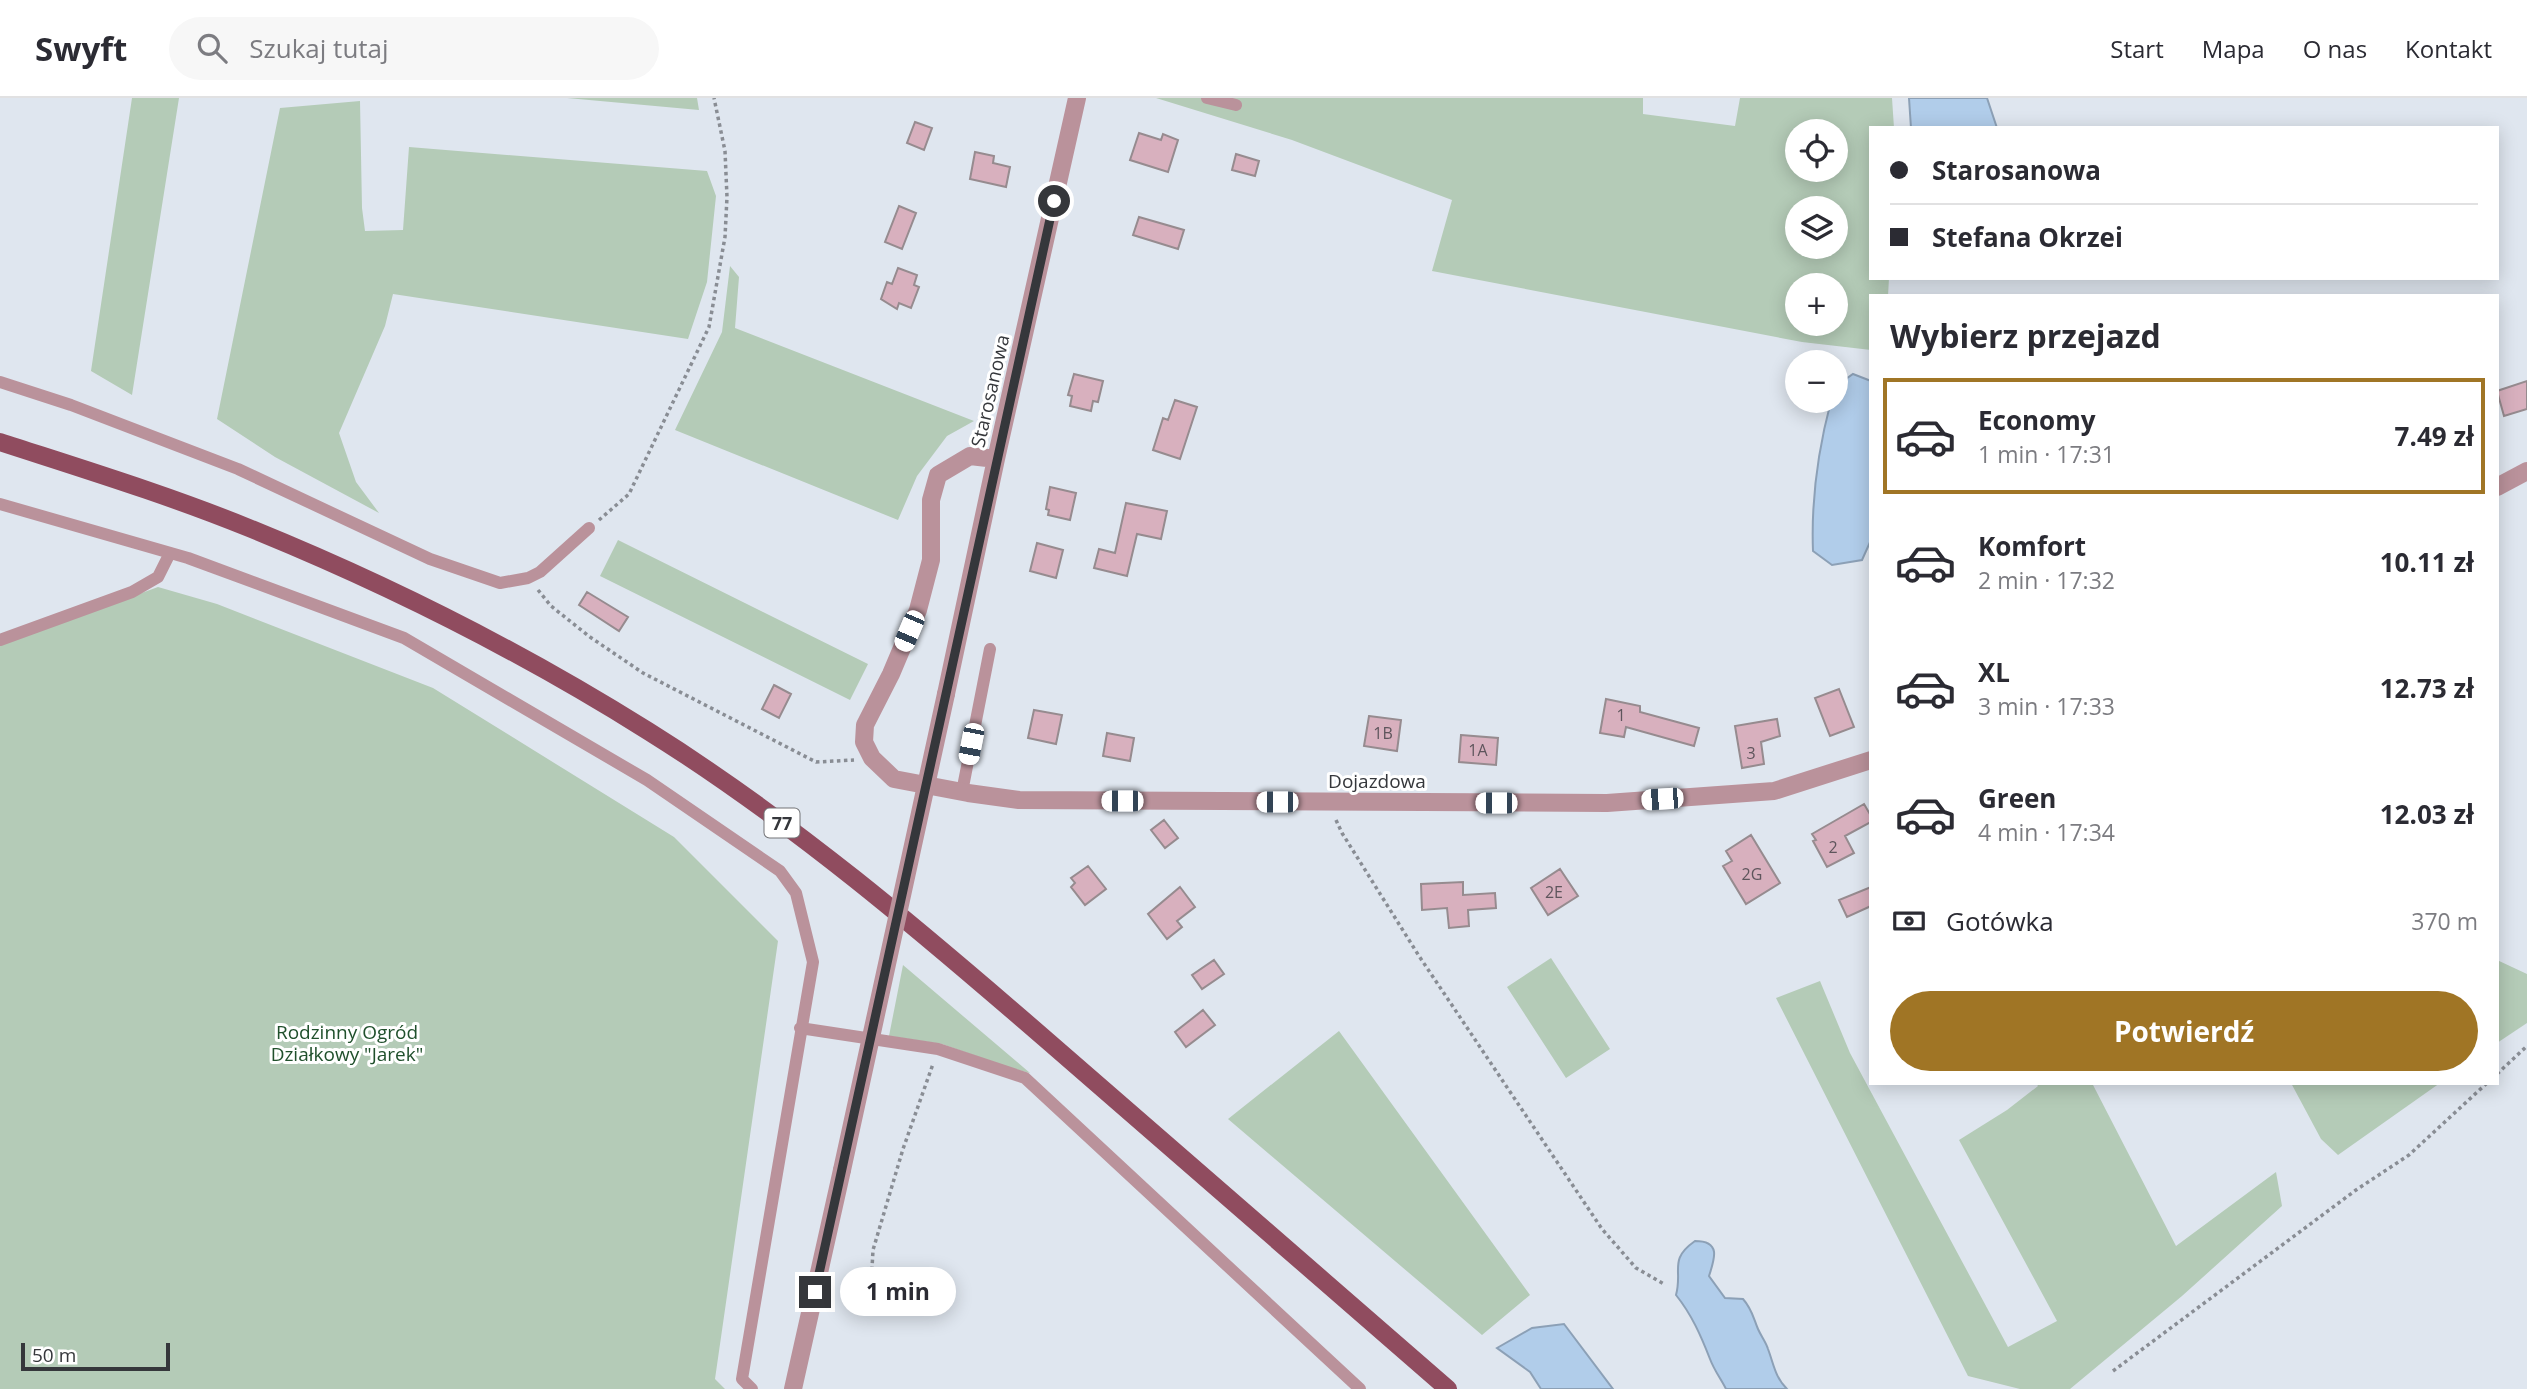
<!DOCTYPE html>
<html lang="pl">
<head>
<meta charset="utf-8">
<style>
	body { margin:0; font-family:"Open Sans",sans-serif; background:#f7f7f7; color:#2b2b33; height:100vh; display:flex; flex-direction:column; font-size:26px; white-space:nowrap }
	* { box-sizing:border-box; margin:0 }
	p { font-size:23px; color:#7c7c81 }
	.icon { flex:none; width:38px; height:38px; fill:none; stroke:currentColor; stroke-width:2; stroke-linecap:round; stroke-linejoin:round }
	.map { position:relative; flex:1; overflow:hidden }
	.drawer { position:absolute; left:1869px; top:196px; width:630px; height:791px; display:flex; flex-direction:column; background:#fff; border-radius:0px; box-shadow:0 4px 18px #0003 }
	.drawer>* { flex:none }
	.guide { position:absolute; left:1869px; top:28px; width:630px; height:154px; border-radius:0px; box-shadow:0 4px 18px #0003; display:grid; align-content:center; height:154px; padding:0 21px; background:#fff }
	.fabs { position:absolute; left:1785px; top:21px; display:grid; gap:14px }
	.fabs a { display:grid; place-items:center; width:63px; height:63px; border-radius:50%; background:#fff; box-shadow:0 4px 18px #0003; font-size:35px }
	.scale { position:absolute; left:21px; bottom:18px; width:149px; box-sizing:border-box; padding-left:7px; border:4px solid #35373b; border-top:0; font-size:19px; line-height:24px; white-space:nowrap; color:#35373b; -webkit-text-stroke:5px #fff; paint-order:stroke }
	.end { position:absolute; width:32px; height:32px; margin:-16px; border:9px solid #35373b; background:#fff; box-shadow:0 0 0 4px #fff }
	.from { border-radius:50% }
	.bubble { position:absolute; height:49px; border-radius:24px; background:#fff; box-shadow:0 4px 18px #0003; font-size:23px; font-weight:700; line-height:49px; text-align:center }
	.car { position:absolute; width:21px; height:42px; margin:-21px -10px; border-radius:9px; box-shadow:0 0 5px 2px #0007; background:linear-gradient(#fff 24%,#345 0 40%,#fff 0 76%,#345 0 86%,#fff 0) }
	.guide b { display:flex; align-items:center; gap:24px; height:66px; font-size:26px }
	.guide b+b { border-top:2px solid #e1e1e2 }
	.guide i { width:18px; height:18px; background:#2b2b33 }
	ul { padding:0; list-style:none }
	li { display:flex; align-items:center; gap:21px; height:116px; margin:0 14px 10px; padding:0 7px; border:4px solid transparent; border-radius:0px }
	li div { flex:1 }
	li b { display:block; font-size:26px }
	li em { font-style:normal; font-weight:700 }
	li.on { border-color:#a07525 }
	li>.icon { width:63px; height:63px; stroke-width:1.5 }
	h2 { padding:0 21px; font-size:32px; line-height:84px }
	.pay { display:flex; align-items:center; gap:18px; height:77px; padding:0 21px; font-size:26px }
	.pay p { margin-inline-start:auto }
	.primary-button { display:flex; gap:14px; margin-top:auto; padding:14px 21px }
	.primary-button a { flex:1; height:80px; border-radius:42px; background:#a07525; color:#fff; font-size:28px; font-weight:700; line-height:80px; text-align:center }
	header { display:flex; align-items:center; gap:42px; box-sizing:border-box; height:98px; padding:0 35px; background:#fff; border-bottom:2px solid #e1e1e2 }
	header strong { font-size:33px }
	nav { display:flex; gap:38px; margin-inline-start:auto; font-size:24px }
	.search { width:490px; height:63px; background:#f7f7f7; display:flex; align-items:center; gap:18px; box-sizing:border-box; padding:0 24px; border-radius:38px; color:#7c7c81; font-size:26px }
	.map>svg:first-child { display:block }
	.green { fill:#b4cbb7; fill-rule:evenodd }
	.water { fill:#b1cdea; stroke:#8ca0b6; stroke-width:2 }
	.building { fill:#d8b0be; stroke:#968b8f; stroke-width:2 }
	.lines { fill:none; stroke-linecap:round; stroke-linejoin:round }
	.path { stroke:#898d94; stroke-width:3.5; stroke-dasharray:3.5 3.5; stroke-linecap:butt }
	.lane { stroke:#ba929b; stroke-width:12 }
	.street { stroke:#ba929b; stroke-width:18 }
	.primary { stroke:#904c5f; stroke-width:18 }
	.street-bridge { stroke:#ba929b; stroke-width:18 }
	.route { stroke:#35373b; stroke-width:9 }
	.labels { text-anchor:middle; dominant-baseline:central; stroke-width:6; stroke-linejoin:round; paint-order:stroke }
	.number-label { font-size:16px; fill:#5e555c }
	.shield { fill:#fff; stroke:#727376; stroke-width:2 }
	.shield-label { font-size:18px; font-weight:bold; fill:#35373b }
	.street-label { font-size:19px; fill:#35373b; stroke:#fff }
	.park-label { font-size:19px; fill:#20502c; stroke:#fff }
</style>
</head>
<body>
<header>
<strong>Swyft</strong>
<div class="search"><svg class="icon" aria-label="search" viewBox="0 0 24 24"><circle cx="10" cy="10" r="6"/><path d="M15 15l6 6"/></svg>Szukaj tutaj</div>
<nav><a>Start</a><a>Mapa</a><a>O nas</a><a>Kontakt</a></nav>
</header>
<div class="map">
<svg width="2527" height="1291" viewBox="0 0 2527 1291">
	<rect width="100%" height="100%" fill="#dfe6ef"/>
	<path class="green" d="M132,0h47l-47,297 -41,-24z
		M567,0h130l2,12z
		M1156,0h487v16l92,12 5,-28h152l2,30h-23v150h18l-1,18h-17v54l-69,-8 -370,-71 20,-71 -160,-60zM1797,33h39v39h-39zM1797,110h39v39h-39zM1797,187h39v39h-39z
		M360,3l2,107 3,23 38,-1 6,-83 298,24 9,25 -9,86 -19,57 -295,-45 -8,32 -46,107 17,49 23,31 -104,-56 -58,-38 63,-311z
		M730,168l9,11 -4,51 239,93 -27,15 -30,40 -19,44 -223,-90 47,-98z
		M618,442l250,124 -18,36 -250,-124z
		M158,489l59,17 216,84 241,149 104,104 -63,438 10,10h-725v-744z
		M1551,860l59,91 -44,29 -59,-91z
		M2497,862l30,14v49l-30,20z
		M903,867l127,108 -20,-5 -68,-24 -53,-8z
		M1820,883l30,72 158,294 49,-26 -98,-181 48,-30 31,-24 -2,-3h56l84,163 100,-74 6,34 -100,90 -112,93h-50l-52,-13 -192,-378z
		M1339,933l191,264 -48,40 -254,-216z
		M2291,985h149l-102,72 -17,-16z"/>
	<path class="water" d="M1909,0h78l10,30h-86z
		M1853,276l18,7v159l-9,20 -30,5 -19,-14c-2,-51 5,-101 18,-150h5v-15z
		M1695,1143c26,0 20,17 14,35l16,22 18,1c9,10 10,18 15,30 3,7 8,13 10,20 6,16 7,28 19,40h-61c-5,-10 -12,-19 -16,-30 -9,-23 -18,-44 -34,-64 7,-25 -8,-35 19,-54z
		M1564,1226l49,65h-72l-11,-17 -33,-24 35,-20z"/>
	<path class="building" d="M915,24l17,6 -8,22 -17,-7z
		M1139,35l22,7 2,-6 15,6 -10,32 -38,-12z
		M975,54l19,4 -1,7 17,4 -4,20 -36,-8z
		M1236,56l23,7 -4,15 -23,-6z
		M899,108l17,7 -14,36 -17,-7z
		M1139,119l45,13 -6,19 -45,-14z
		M898,170l19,7 -3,10 5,2 -8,21 -12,-5 -2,6 -16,-10 6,-17 5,2z
		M1074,276l29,7 -5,21 -5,-1 -2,10 -21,-5 2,-10 -4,-1z
		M2527,283v28l-23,7 -7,-25z
		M1175,302l22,7 -17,52 -27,-9 10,-32 5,2z
		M1050,389l26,6 -6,27 -22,-5 1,-5 -3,-1z
		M1126,405l41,8 -6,28 -24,-5 -10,42 -33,-8 5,-19 16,4z
		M1037,445l26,7 -7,28 -26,-7z
		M587,494l41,25 -9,14 -40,-26z
		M774,587l17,9 -12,24 -17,-9z
		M1839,591l15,38 -24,9 -15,-38z
		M1606,601l34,7v6l59,16 -5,18 -68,-19 -2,10 -24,-4z
		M1034,612l28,5 -6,29 -28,-6z
		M1369,618l32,4 -4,31 -33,-5z
		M1777,621l3,17 -19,6 3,22 -22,4 -7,-42z
		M1107,635l27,5 -4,23 -27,-5z
		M1461,637l37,3 -2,27 -37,-3z
		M1864,706l7,12v6l-26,14 9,17 -27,14 -14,-26 3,-1 -4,-6z
		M1164,722l14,18 -13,10 -14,-18z
		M1751,737l29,48 -34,21 -23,-38 9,-5 -6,-10z
		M1088,768l18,23 -21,16 -14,-18 4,-4 -4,-5z
		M1560,771l18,27 -30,19 -17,-27z
		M1463,784v13l32,-2 1,15 -28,2 1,16 -20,2 -2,-20 -25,2 -1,-26z
		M1180,789l15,20 -18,14 5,6 -15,12 -19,-25z
		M1871,789v19l-24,11 -8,-17z
		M1214,862l10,14 -22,15 -10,-14z
		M1203,912l12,15 -29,22 -11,-15z"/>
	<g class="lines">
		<path class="path" d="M599,422l30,-26 80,-167 16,-90 2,-40 -2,-46 -11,-53
			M538,492l13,16 39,31 53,36 173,89 38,-2
			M1336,722l6,13 77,123 183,273 34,39 28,16
			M2497,976l30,-28
			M881,1212l-10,-24 2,-36 30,-101 30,-85
			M2113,1273l243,-181 53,-35 78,-72"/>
		<path class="lane" d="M1207,0l29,7
			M0,284l71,23 167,64 192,90 70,24 28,-5 12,-6 49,-44
			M0,406l188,54 216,80 243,142 133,91 16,22 17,69 -71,417 10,10
			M0,542l132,-48 26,-15 12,-24
			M962,694l28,-143
			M800,930l138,21 87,29 335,311"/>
		<path class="street" d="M996,361l-26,-3 -32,19 -7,25v60l-13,50 -27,64 -26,51 -1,17 8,16 22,21 74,14 51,7 588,3 167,-12 97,-31
			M2497,389l30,-16
			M946,596l50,-235 81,-361
			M793,1291l49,-219"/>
		<path class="primary" d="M0,344c83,27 168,53 249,86 138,56 273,124 399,203 144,90 274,201 402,312 133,114 265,231 398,346"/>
		<path class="street-bridge" d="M842,1072l104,-476"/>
	</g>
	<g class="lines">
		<path class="route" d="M815,1194l239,-1091"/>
	</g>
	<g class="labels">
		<g class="number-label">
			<text x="1621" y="617">1</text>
			<text x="1383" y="635">1B</text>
			<text x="1478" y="652">1A</text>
			<text x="1751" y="655">3</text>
			<text x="1833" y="749">2</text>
			<text x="1752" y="776">2G</text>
			<text x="1554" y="794">2E</text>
		</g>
		<rect class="shield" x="764.5" y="710.5" width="35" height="29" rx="5"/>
		<g class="shield-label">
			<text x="782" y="725">77</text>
		</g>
		<g class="street-label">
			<text transform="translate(990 293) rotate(-77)">Starosanowa</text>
			<text x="1377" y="683">Dojazdowa</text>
		</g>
		<g class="park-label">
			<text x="347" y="934">Rodzinny Ogród<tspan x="347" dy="22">Działkowy "Jarek"</tspan></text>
		</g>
	</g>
</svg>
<div class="fabs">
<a><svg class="icon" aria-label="locate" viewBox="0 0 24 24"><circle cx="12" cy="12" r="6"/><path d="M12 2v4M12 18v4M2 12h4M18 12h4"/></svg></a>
<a><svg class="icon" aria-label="layers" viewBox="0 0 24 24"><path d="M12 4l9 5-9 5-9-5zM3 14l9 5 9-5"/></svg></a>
<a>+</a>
<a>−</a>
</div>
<div class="scale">50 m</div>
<i class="end from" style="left:1054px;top:103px"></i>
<i class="end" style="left:815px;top:1194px"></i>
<div class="bubble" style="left:840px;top:1169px;width:116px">1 min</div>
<i class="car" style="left:909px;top:533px;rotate:203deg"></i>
<i class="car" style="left:971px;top:646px;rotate:191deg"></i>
<i class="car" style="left:1662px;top:701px;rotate:266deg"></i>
<i class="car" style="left:1122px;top:703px;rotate:270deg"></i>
<i class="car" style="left:1277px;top:704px;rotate:270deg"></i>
<i class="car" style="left:1496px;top:705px;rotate:270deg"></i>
<div class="guide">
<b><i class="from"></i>Starosanowa</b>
<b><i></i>Stefana Okrzei</b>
</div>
<section class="drawer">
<h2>Wybierz przejazd</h2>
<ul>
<li class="on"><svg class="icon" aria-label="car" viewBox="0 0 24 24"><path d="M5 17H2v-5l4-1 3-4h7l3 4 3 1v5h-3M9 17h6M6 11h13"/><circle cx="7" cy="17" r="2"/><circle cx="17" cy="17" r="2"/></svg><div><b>Economy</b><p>1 min · 17:31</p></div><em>7.49 zł</em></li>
<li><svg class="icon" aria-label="car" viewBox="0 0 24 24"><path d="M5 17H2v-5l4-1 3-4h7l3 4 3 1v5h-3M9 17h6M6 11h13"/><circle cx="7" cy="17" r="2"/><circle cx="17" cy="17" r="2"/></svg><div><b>Komfort</b><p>2 min · 17:32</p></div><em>10.11 zł</em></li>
<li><svg class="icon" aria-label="car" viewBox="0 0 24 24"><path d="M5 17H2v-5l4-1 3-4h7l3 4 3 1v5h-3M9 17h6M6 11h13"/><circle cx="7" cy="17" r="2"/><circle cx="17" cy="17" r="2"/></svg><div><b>XL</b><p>3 min · 17:33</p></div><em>12.73 zł</em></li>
<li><svg class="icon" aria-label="car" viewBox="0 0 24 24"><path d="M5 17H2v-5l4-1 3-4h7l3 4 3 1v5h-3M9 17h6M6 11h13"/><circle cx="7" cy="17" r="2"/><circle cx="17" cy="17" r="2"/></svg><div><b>Green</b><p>4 min · 17:34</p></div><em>12.03 zł</em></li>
</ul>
<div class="pay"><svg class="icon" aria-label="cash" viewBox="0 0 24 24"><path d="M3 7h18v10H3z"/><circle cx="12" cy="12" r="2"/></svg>Gotówka<p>370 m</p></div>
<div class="primary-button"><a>Potwierdź</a></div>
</section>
</div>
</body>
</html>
